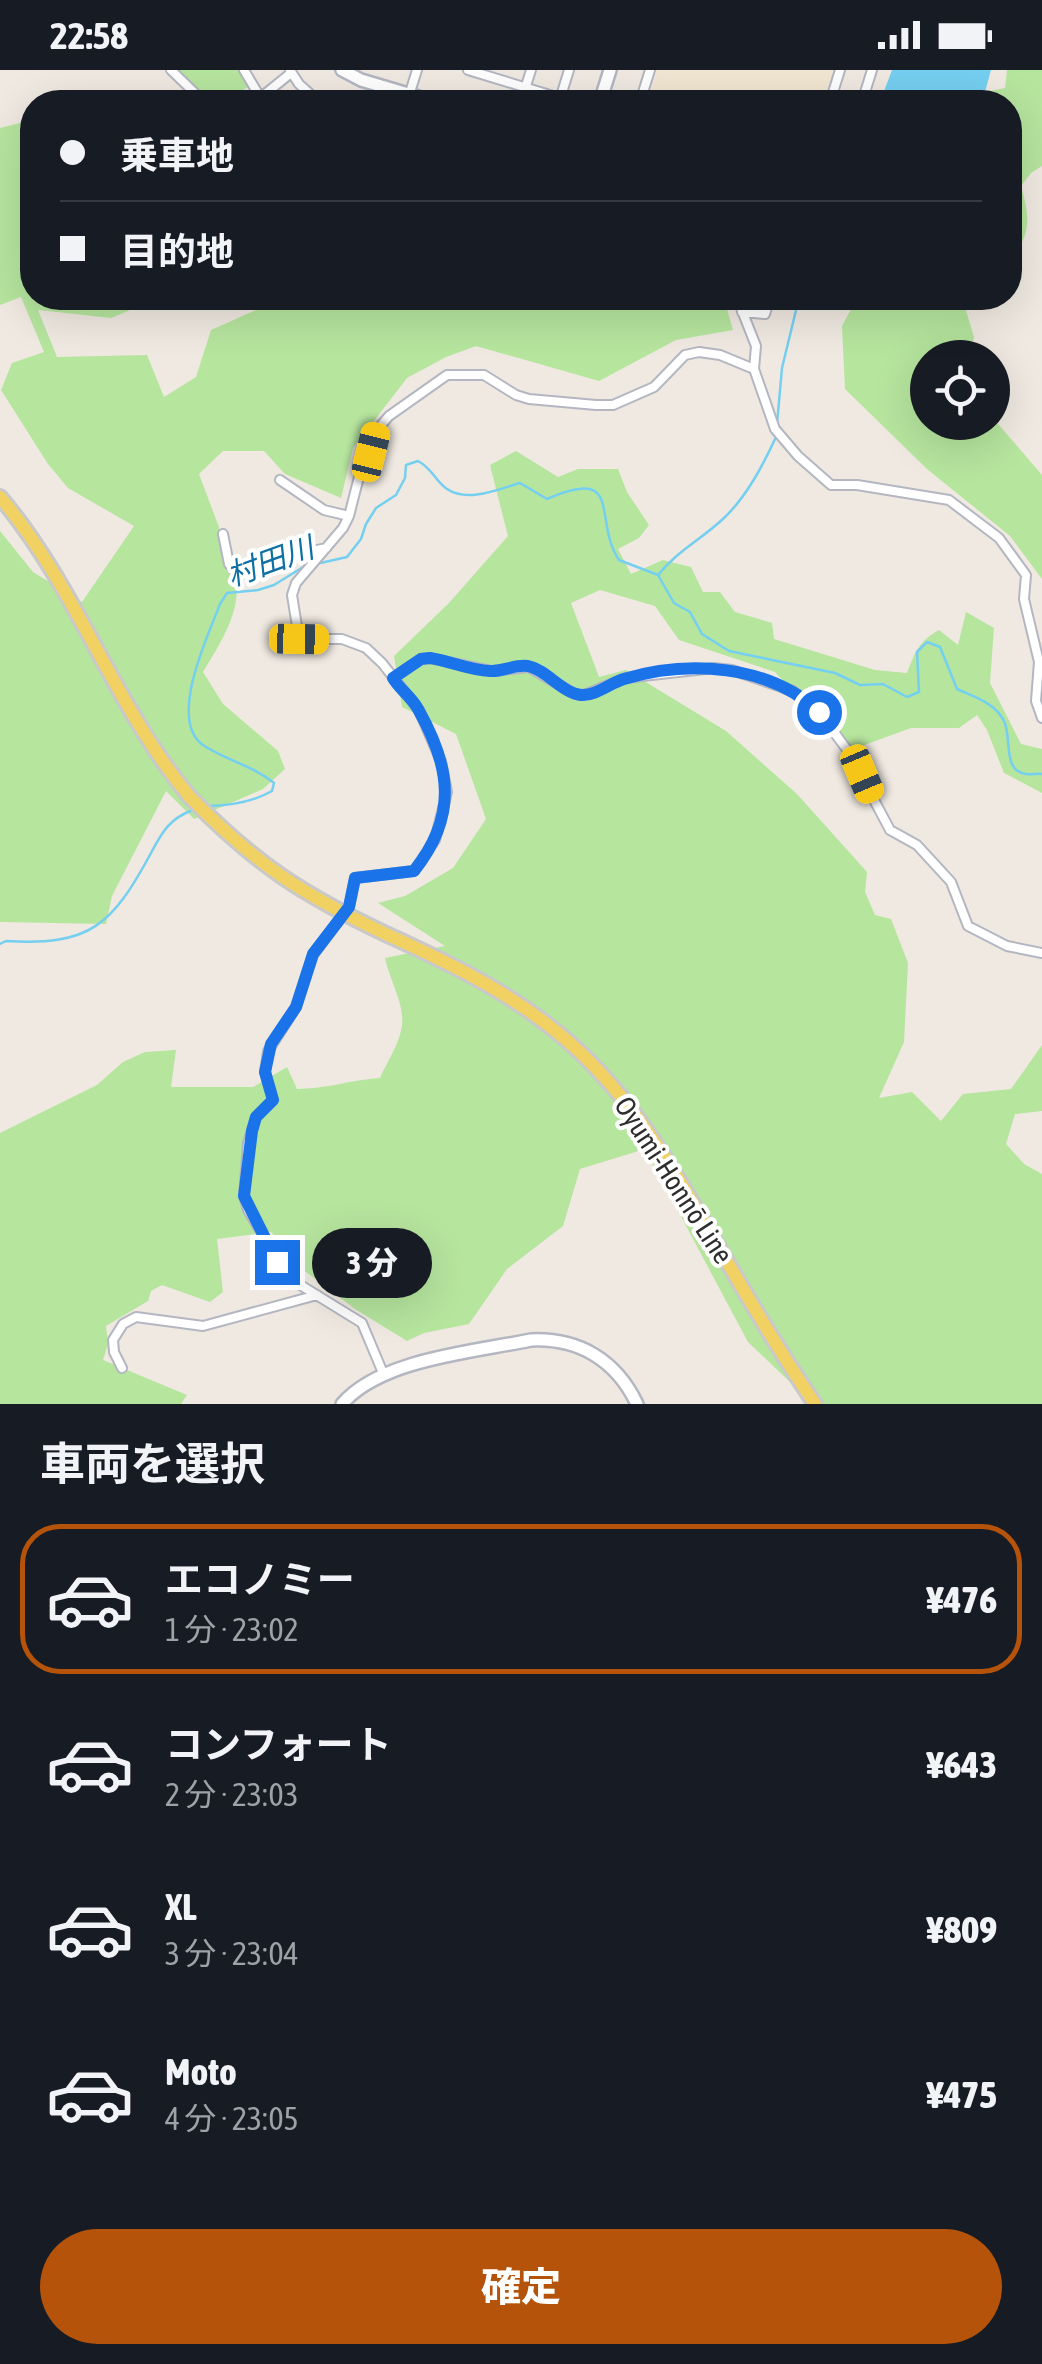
<!DOCTYPE html>
<html lang="ja">
<head>
<meta charset="utf-8">
<style>
	body { margin:0; font-family:"Asap Condensed","Noto Sans JP",sans-serif; background:#242831; color:#f1f3f6; height:100vh; display:flex; flex-direction:column; font-size:38px; white-space:nowrap }
	* { box-sizing:border-box; margin:0 }
	p { font-size:32px; color:#9ea1a6 }
	.icon { flex:none; width:55px; height:55px; fill:none; stroke:currentColor; stroke-width:2; stroke-linecap:round; stroke-linejoin:round }
	.map { position:relative; height:1334px; overflow:hidden }
	.sheet { display:flex; flex-direction:column; background:#171b24; flex:1 }
	.sheet>* { flex:none }
	.banner { position:absolute; left:20px; top:20px; width:1002px; height:220px; border-radius:40px; box-shadow:0 10px 40px #0002; display:grid; align-content:center; height:220px; padding:0 40px; background:#171b24 }
	.fabs { position:absolute; left:910px; top:270px; display:grid; gap:20px }
	.fabs a { display:grid; place-items:center; width:100px; height:100px; border-radius:50%; background:#171b24; box-shadow:0 10px 40px #0002; font-size:50px }
	.end { position:absolute; width:45px; height:45px; margin:-22px; border:12px solid #1a73e8; background:#fff; box-shadow:0 0 0 5px #fff }
	.from { border-radius:50% }
	.bubble { position:absolute; height:70px; border-radius:35px; background:#171b24; box-shadow:0 10px 40px #0002; font-size:32px; font-weight:800; line-height:70px; text-align:center }
	.car { position:absolute; width:30px; height:60px; margin:-30px -15px; border-radius:12px; box-shadow:0 0 8px 2px #0007; background:linear-gradient(#f5c518 24%,#345 0 40%,#f5c518 0 76%,#345 0 86%,#f5c518 0) }
	.banner b { display:flex; align-items:center; gap:35px; height:95px; font-size:38px }
	.banner b+b { border-top:2px solid #363941 }
	.banner i { width:25px; height:25px; background:#f1f3f6 }
	ul { padding:0; list-style:none }
	li { display:flex; align-items:center; gap:30px; height:150px; margin:0 20px 15px; padding:0 20px; border:5px solid transparent; border-radius:40px }
	li div { flex:1 }
	li b { display:block; font-size:38px }
	li em { font-style:normal; font-weight:800 }
	li.active { border-color:#b45309 }
	li>.icon { width:90px; height:90px; stroke-width:1.5 }
	h2 { padding:0 40px; font-size:45px; line-height:120px }
	.cta { display:flex; gap:20px; margin-top:auto; padding:20px 40px }
	.cta a { flex:1; height:115px; border-radius:60px; background:#b45309; color:#fff; font-size:40px; font-weight:800; line-height:115px; text-align:center }
	.status { display:flex; justify-content:space-between; align-items:center; height:70px; padding:0 50px; background:#171b24; direction:ltr }
	.status svg { height:28px; fill:currentColor }
	.map>svg:first-child { display:block }
	.education { fill:#f0e6d1 }
	.green { fill:#b6e59e }
	.water { fill:#75cff0 }
	.lines { fill:none; stroke-linecap:round; stroke-linejoin:round }
	.stream { stroke:#75cff0; stroke-width:2.5 }
	.street-casing { stroke:#b4b7c1; stroke-width:12 }
	.secondary-casing { stroke:#b4b7c1; stroke-width:16 }
	.primary-casing { stroke:#c9c9c9; stroke-width:18 }
	.street { stroke:#fff; stroke-width:8 }
	.secondary { stroke:#fff; stroke-width:11 }
	.primary { stroke:#f2d163; stroke-width:12 }
	.primary-bridge-casing { stroke:#c9c9c9; stroke-width:18; stroke-linecap:butt }
	.primary-bridge { stroke:#f2d163; stroke-width:12 }
	.route { stroke:#1a73e8; stroke-width:12 }
	.labels { text-anchor:middle; dominant-baseline:central; stroke-width:8; stroke-linejoin:round; paint-order:stroke }
	.street-label { font-size:28px; fill:#2e2e2e; stroke:#fff }
	.water-label { font-size:30px; font-style:italic; fill:#0d6fa3; stroke:#fff }
</style>
</head>
<body>
<div class="status"><b>22:58</b><svg viewBox="0 0 49 12"><path d="M0 12V9h3v3zM5 12V6h3v6zM10 12V3h3v9zM15 12V0h3v12zM26 1h20v11H26zM47 4h2v5h-2z"/></svg></div>
<div class="map">
<svg width="1042" height="1334" viewBox="0 0 1042 1334">
	<rect width="100%" height="100%" fill="#efe9e1"/>
	<path class="education" d="M658,0h179l-10,32h-180z"/>
	<path class="green" d="M176,0h64l8,17 -25,15h-17z
		M1007,0h35v96l-11,7 -10,13c8,28 12,49 -11,72v-156h-44l19,-10 20,-4z
		M32,50v178h127l-48,20 -73,-8 19,47 90,-2 17,42 32,-20 15,-47 72,-32h441l9,32 -57,10 -77,41 -123,-35 -30,11 -39,21 -54,70 -12,50 -56,-24 -21,-23h-41l-24,23 21,56c-1,15 10,24 14,37 11,39 -11,72 -31,105l20,32 55,47 7,18 -22,20 -69,30 -28,-28 -54,105 -6,28 -106,-2v-391l33,41 49,30 52,-76 -66,-38 -20,-24 -47,-74 11,-27 32,-11 -23,-55 -21,8v-177z
		M857,228h116l-8,9 9,30 -4,20 -42,1v64h64l1,-4 49,57v104l-32,-43 -83,-67 -82,-80 -3,-63z
		M516,381l42,26 20,-8h40l9,23 22,33 -10,13 -21,11 13,25 32,-14 28,7 12,25h17l15,20 37,11 2,16 101,31 32,3c8,-21 12,-32 32,-43l19,15 8,-33 28,16 -4,55 31,61 21,5v44l-38,-20 -17,-43 -10,-15 -18,13h-48l-63,23 -73,-79 -96,-32 -24,-34 -55,-16 -29,13 28,74 27,-7 100,61 71,63 70,78 -2,20 10,23 16,4 17,44 -4,79 -25,56 33,-6 29,29 22,-27 48,-5 31,-44v66l-27,3 -9,30 18,20 18,10v230h-229l-65,-62 -103,-193 -65,20 -17,57 -56,43 -38,55 -45,9 -17,8 -52,-32 -53,-40 -31,-37 -54,7 6,53 -13,10 -48,-17 -11,6 -3,10 -42,25 2,18 -5,16 84,35 -6,9h-181v-271l97,-48 26,-23 22,-10 31,-2 -5,37h82l34,-20 10,22c29,0 54,-9 83,-11 8,-18 25,-42 22,-63 -2,-19 -13,-38 -17,-57l60,-12 -67,-43 27,-7 48,-28 33,-49 -30,-85 -54,-27 -8,-51 55,-53 59,-67 -18,-71z"/>
	<path class="water" d="M892,0h99l-6,22 -19,10h-86z"/>
	<g class="lines">
		<path class="stream" d="M777,354l5,-56 17,-70
			M316,494l31,-7 14,-18 5,-15 10,-16 20,-13 9,-17 1,-13 12,-4c15,8 17,20 29,28 21,14 52,0 73,-6l27,16c78,-34 45,21 72,61l39,15 16,28 16,9 12,22 27,17 106,22 25,12 23,-1 24,13 12,-5 -2,-40 10,-10 13,5 17,42c17,8 36,13 46,30 10,15 -2,52 23,55 5,1 11,-1 16,0
			M658,505c19,-24 44,-36 66,-57 23,-22 39,-53 52,-81
			M205,736c24,0 46,-3 67,-15l2,-8c-21,-17 -45,-22 -68,-36 -41,-23 2,-111 14,-143l7,-11 31,-3 16,-5 34,-21
			M0,874l6,-3c85,5 106,-16 145,-88 11,-21 19,-35 42,-43"/>
		<g class="street-casing">
			<path id="street" d="M171,0l33,32
				M244,0l19,32
				M290,0l9,14 20,18
				M468,0l105,32
				M260,28l31,-25
				M560,29l9,-29
				M407,32l10,-32
				M521,32l10,-32
				M640,32l10,-32
				M830,32l10,-32
				M862,32l10,-32
				M737,228l19,48 -2,23 21,60 23,27 33,29h26l92,15 50,38 27,37 -2,24 15,63 -3,39 6,17
				M742,242l23,2 5,-16
				M280,410l44,30 25,6
				M223,464l6,30 9,11 33,-5 28,-16 27,-6
				M393,608l28,-19 9,-1 62,13 37,-4 46,27 9,1 41,-17 89,-10 18,2 61,21 26,21 29,39 42,79 27,15 34,37 17,44 39,20 35,7
				M122,1298l-8,-16 -1,-12 10,-16 13,-7 67,9 114,-31
				M383,1303l-21,-50 -73,-45 -41,-68 -4,-14 4,-53 8,-26 17,-17 -8,-28 3,-21 28,-44 17,-52 36,-48 6,-29 59,-7 21,-31 12,-48 -6,-31 -22,-51 -37,-47 -16,-15 -24,-9h-43l-7,-44 4,-12 47,-55 6,-12 11,-43 11,-21 5,-21 13,-15 58,-41h37l32,20 13,4 67,6h17l41,-18 31,-32 14,-3 21,3 34,14"/>
		</g>
		<g class="secondary-casing">
			<path id="secondary" d="M342,0l19,10 74,22
				M600,32l10,-32
				M342,1334c39,-45 131,-52 189,-64 48,-2 85,20 106,64"/>
		</g>
		<g class="primary-casing">
			<path id="primary" d="M0,427c77,91 113,207 189,299
				M388,865c66,30 129,61 183,109 62,55 103,126 144,197 32,55 64,110 100,163"/>
		</g>
		<use href="#street" class="street"/>
		<use href="#secondary" class="secondary"/>
		<use href="#primary" class="primary"/>
		<g class="primary-bridge-casing">
			<path id="primary-bridge" d="M189,726c66,68 114,99 199,139"/>
		</g>
		<use href="#primary-bridge" class="primary-bridge"/>
	</g>
	<g class="lines">
		<path class="route" d="M277,1192l-33,-66 8,-65 4,-14 17,-17 -8,-28 6,-28 25,-37 17,-53 36,-47 6,-29 59,-7c44,-55 37,-104 4,-162 -7,-13 -18,-19 -25,-31l28,-19 9,-1c20,3 39,12 60,13 13,1 25,-7 38,-5 19,4 34,27 53,29 15,1 29,-12 43,-16 63,-19 145,-15 195,33"/>
	</g>
	<g class="labels">
		<g class="street-label">
			<text transform="translate(674 1110) rotate(57)">Oyumi-Honnō Line</text>
		</g>
		<g class="water-label">
			<text transform="translate(270 491) rotate(-20)">村田川</text>
		</g>
	</g>
</svg>
<div class="fabs">
<a><svg class="icon" aria-label="locate" viewBox="0 0 24 24"><circle cx="12" cy="12" r="6"/><path d="M12 2v4M12 18v4M2 12h4M18 12h4"/></svg></a>
</div>
<i class="end from" style="left:819px;top:642px"></i>
<i class="end" style="left:277px;top:1192px"></i>
<div class="bubble" style="left:312px;top:1158px;width:120px">3 分</div>
<i class="car" style="left:371px;top:382px;rotate:14deg"></i>
<i class="car" style="left:299px;top:569px;rotate:91deg"></i>
<i class="car" style="left:862px;top:704px;rotate:157deg"></i>
<div class="banner">
<b><i class="from"></i>乗車地</b>
<b><i></i>目的地</b>
</div>
</div>
<section class="sheet">
<h2>車両を選択</h2>
<ul>
<li class="active"><svg class="icon" aria-label="car" viewBox="0 0 24 24"><path d="M5 17H2v-5l4-1 3-4h7l3 4 3 1v5h-3M9 17h6M6 11h13"/><circle cx="7" cy="17" r="2"/><circle cx="17" cy="17" r="2"/></svg><div><b>エコノミー</b><p>1 分 · 23:02</p></div><em>¥476</em></li>
<li><svg class="icon" aria-label="car" viewBox="0 0 24 24"><path d="M5 17H2v-5l4-1 3-4h7l3 4 3 1v5h-3M9 17h6M6 11h13"/><circle cx="7" cy="17" r="2"/><circle cx="17" cy="17" r="2"/></svg><div><b>コンフォート</b><p>2 分 · 23:03</p></div><em>¥643</em></li>
<li><svg class="icon" aria-label="car" viewBox="0 0 24 24"><path d="M5 17H2v-5l4-1 3-4h7l3 4 3 1v5h-3M9 17h6M6 11h13"/><circle cx="7" cy="17" r="2"/><circle cx="17" cy="17" r="2"/></svg><div><b>XL</b><p>3 分 · 23:04</p></div><em>¥809</em></li>
<li><svg class="icon" aria-label="car" viewBox="0 0 24 24"><path d="M5 17H2v-5l4-1 3-4h7l3 4 3 1v5h-3M9 17h6M6 11h13"/><circle cx="7" cy="17" r="2"/><circle cx="17" cy="17" r="2"/></svg><div><b>Moto</b><p>4 分 · 23:05</p></div><em>¥475</em></li>
</ul>
<div class="cta"><a>確定</a></div>
</section>
</body>
</html>
